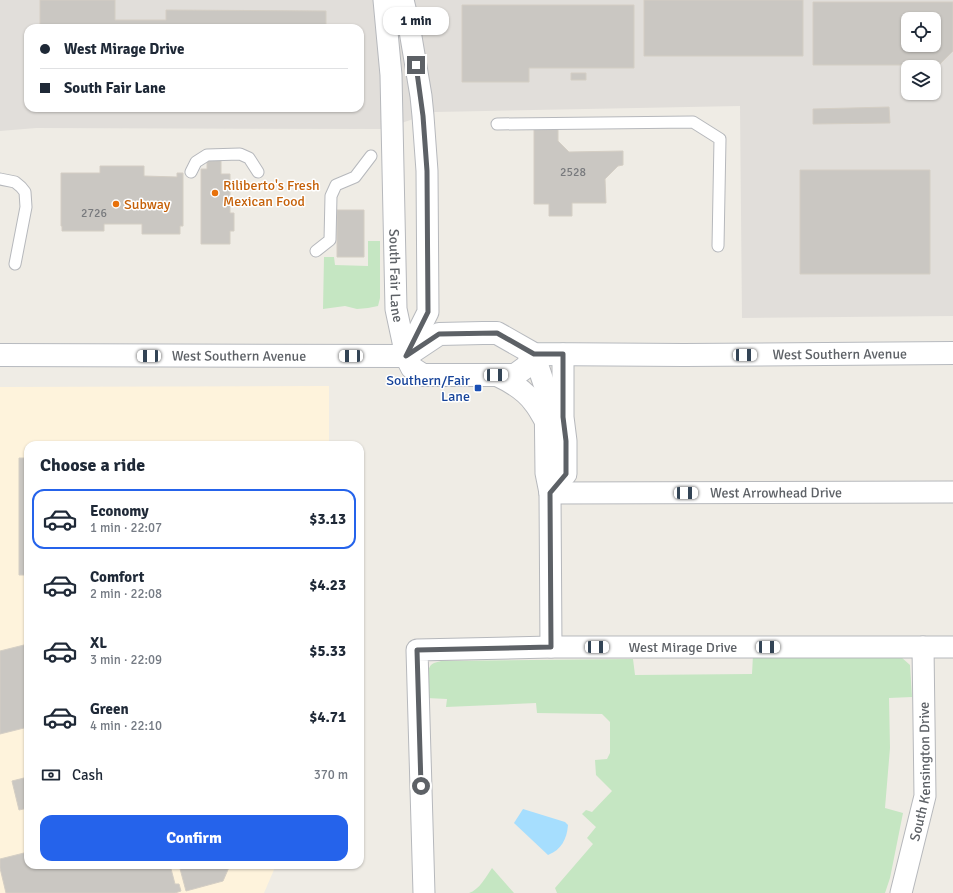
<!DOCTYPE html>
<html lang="en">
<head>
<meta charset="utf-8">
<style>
	body { margin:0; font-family:Signika,sans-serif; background:#f6f6f7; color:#1f2937; height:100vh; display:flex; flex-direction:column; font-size:15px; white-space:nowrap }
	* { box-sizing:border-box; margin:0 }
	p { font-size:13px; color:#747a83 }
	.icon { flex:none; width:22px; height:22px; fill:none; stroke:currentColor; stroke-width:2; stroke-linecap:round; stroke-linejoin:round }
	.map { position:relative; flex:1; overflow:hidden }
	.sheet { position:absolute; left:24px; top:441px; width:340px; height:428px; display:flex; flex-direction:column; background:#fff; border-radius:12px; box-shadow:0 1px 3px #0004 }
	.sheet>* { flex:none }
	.guide { position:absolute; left:24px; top:24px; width:340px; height:88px; border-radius:12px; box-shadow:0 1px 3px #0004; display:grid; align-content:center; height:88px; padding:0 16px; background:#fff }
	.controls { position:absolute; left:901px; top:12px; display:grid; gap:8px }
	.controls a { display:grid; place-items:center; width:40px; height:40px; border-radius:8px; background:#fff; box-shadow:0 1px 3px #0004; font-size:20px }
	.end { position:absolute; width:18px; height:18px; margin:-9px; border:5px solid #5d6166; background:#fff; box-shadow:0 0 0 2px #fff }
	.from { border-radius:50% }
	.bubble { position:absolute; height:28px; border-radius:12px; background:#fff; box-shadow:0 1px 3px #0004; font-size:13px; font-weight:700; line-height:28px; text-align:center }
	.car { position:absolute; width:12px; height:24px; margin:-12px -6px; border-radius:5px; box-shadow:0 0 3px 1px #0007; background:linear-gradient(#fff 24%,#345 0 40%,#fff 0 76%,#345 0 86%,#fff 0) }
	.guide b { display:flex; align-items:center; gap:14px; height:38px; font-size:15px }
	.guide b+b { border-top:1px solid #e0e1e3 }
	.guide i { width:10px; height:10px; background:#1f2937 }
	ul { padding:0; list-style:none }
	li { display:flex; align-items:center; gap:12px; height:60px; margin:0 8px 6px; padding:0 8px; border:2px solid transparent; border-radius:12px }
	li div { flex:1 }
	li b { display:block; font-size:15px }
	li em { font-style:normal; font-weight:700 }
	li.current { border-color:#2563eb }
	li>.icon { width:36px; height:36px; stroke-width:1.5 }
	h2 { padding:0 16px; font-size:18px; line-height:48px }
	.pay { display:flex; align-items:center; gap:10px; height:44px; padding:0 16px; font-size:15px }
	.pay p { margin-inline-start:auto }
	.button { display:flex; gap:8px; margin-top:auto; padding:8px 16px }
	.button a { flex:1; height:46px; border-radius:12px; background:#2563eb; color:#fff; font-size:16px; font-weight:700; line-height:46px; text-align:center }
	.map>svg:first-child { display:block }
	.commercial { fill:#fef3dc }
	.industrial { fill:#e1deda; fill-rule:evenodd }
	.green { fill:#c5e6c2 }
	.water { fill:#a6defe }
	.building { fill:#cac7c2; stroke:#d4cec4; fill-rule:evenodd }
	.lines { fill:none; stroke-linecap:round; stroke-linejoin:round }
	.lane-casing { stroke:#b6b8bc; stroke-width:13 }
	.street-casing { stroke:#b6b8bc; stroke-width:23 }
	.secondary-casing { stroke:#b7babf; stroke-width:24 }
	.lane { stroke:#fff; stroke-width:11 }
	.street { stroke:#fff; stroke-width:21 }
	.secondary { stroke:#fff; stroke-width:22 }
	.route { stroke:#5d6166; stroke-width:5 }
	.food-dot { fill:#e8710a; stroke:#fff; stroke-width:1.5 }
	.transit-dot { fill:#1a4fb4; stroke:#fff; stroke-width:1.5 }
	.labels { text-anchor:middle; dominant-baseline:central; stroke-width:3; stroke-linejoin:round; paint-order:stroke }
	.number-label { font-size:12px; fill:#787a7d }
	.food-label { font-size:14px; fill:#c56008; stroke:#fff; text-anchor:start }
	.street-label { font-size:14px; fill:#5d6166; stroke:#fff }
	.transit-label { font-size:14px; fill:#164399; stroke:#fff; text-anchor:end }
</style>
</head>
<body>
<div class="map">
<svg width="953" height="893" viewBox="0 0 953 893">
	<rect width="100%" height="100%" fill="#efece5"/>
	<path class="commercial" d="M329,386v59h-301v420h248l-12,28h-264v-506z"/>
	<path class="industrial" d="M0,0h953v316l-211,2 -2,-212 -305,6 -52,17 -347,-1 -36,3zM908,19h26v26h-26zM28,28h332v80h-332zM908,67h26v26h-26z"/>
	<path class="green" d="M368,241h12v57l-2,8 -10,2 -11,1 -12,-3 -22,3 1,-52h10l1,8 33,1z
		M753,655l148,2 9,8 2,32 -23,1 1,50 -5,60 18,5 -13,65 -5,15h-328l-2,-5 38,-44 -6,-6 9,-11 -14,-13 4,-4 6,2 20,-21 -16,-16 -1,-15 12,-1 3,-6v-31l-8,-8 -65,-1 -1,-10 -90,4 1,-8 -20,-1c0,-9 -3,-31 7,-35 2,-1 5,-1 7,-2l192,-2 2,16 117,-1z
		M492,868l22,25h-45c10,-3 17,-16 23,-25z"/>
	<path class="water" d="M523,809l42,13 3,3c-1,14 -7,25 -20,30l-34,-32z"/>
	<path class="building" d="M40,0h75v20h51v-10l160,1v17h-286z
		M644,0h159v56h-159z
		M813,2h140v49l-14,14h-126zM908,19h26v26h-26z
		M462,5h172v63h-105v14h-67z
		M571,73h15v7h-15z
		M889,107l1,16 -77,1v-15z
		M534,119h24v22l11,11 54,-1v14l-5,1 -13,13 1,24h-34v13h-23v-12h-15z
		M221,160v14h9v39h4v18h-4v13h-29v-75h6v-8z
		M100,166h44v10l33,1v-4h6v53h-3v8h-38v-10h-38v7h-42v-5h-1v-53h39z
		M800,170h130v104h-130z
		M337,210h27v47h-27z
		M19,458h9v117h-9z
		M28,644v83l-28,7v-83z
		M28,777v31l-9,2 -7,-29z
		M28,852v13h142l5,19h4l2,7 -6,2h-169l-6,-25v-9z
		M179,865h51l-7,16 -37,10z"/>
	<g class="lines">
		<g class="lane-casing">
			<path id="lane" d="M497,124l196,-2 27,17 -2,107
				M191,172l5,-10 11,-7 33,-1 9,4 9,14
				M0,179l15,3 6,5 4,5 1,15 -11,57
				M316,251l14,-11 1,-44 5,-11 19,-8 16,-21"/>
		</g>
		<g class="street-casing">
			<g id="street">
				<path id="s1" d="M384,0l7,75 5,234 10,47"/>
				<path d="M403,0l6,25 12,71 2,20 4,55 1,141 -22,44"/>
				<path d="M534,354l11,33 1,86 4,20 1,154"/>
				<path d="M496,375c15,7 29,15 38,28 5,6 8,13 12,19"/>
				<path id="s2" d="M550,493l403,-1"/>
				<path d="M550,493l16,-19v-33l-3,-24v-63"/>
				<path id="s3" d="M424,893l-7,-243 134,-3h402"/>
				<path id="s4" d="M901,893l24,-97 -2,-149"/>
			</g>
		</g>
		<g class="secondary-casing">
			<g id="secondary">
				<path id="s5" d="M0,355l406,1 33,-22 44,-1h14l37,21 150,1 269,-2"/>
				<path d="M406,356l6,12 11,7h92l11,-8 8,-13"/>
			</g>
		</g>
		<use href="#lane" class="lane"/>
		<use href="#street" class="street"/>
		<use href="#secondary" class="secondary"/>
	</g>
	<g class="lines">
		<path class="route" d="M416,65l7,51 4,55 1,141 -22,44 33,-22 58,-1 37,21h29v63l3,24v33l-16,19 1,154 -134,3 4,136"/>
	</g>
	<g class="food-dot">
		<circle cx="215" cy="193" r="4"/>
		<circle cx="116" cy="204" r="4"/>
	</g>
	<rect class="transit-dot" x="474" y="384" width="8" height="8" rx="2"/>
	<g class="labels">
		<g class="number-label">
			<text x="573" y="172">2528</text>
			<text x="94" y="213">2726</text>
		</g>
		<g class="food-label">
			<text x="223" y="185">Riliberto's Fresh<tspan x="223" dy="16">Mexican Food</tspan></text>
			<text x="124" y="204">Subway</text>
		</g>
		<g class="street-label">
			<text stroke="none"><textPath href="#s1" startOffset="276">South Fair Lane</textPath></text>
			<text stroke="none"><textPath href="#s5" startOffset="852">West Southern Avenue</textPath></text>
			<text stroke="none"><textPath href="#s5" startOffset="239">West Southern Avenue</textPath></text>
			<text stroke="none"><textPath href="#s2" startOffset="226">West Arrowhead Drive</textPath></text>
			<text stroke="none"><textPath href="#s3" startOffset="509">West Mirage Drive</textPath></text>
			<text stroke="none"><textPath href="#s4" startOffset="124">South Kensington Drive</textPath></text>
		</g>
		<g class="transit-label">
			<text x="470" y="380">Southern/Fair<tspan x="470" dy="16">Lane</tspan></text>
		</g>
	</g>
</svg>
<div class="controls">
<a><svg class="icon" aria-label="locate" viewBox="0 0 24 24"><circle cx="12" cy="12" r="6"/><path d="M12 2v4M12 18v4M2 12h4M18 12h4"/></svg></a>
<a><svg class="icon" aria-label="layers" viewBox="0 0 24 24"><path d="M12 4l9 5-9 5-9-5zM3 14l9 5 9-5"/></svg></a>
</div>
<i class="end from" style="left:421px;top:786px"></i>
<i class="end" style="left:416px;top:65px"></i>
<div class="bubble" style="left:383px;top:7px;width:66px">1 min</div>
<i class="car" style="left:745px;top:355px;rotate:90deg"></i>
<i class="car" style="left:149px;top:356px;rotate:270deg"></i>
<i class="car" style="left:351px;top:356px;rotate:270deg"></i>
<i class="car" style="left:496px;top:375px;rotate:89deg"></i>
<i class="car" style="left:686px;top:493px;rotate:90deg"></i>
<i class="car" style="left:597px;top:647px;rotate:90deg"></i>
<i class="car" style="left:768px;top:647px;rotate:90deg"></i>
<div class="guide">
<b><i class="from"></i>West Mirage Drive</b>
<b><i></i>South Fair Lane</b>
</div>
<section class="sheet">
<h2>Choose a ride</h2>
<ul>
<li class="current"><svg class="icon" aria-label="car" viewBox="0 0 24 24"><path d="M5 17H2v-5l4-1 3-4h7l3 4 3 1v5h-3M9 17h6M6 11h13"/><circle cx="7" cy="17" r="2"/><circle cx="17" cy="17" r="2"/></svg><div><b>Economy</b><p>1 min · 22:07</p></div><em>$3.13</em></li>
<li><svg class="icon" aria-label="car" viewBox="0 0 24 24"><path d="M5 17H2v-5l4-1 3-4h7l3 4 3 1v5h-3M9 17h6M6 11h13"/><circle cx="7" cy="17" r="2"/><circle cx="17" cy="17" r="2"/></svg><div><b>Comfort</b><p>2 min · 22:08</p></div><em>$4.23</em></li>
<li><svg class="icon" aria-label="car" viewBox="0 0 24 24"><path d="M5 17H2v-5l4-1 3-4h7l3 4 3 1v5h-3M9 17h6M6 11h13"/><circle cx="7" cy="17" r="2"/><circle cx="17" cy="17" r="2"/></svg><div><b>XL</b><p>3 min · 22:09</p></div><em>$5.33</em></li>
<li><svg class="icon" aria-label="car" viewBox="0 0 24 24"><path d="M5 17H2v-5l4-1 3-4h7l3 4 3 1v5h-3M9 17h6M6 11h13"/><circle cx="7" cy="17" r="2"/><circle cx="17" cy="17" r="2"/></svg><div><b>Green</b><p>4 min · 22:10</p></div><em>$4.71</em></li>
</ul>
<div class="pay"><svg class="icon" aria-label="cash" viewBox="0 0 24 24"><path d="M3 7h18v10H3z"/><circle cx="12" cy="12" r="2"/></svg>Cash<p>370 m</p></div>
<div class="button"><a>Confirm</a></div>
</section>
</div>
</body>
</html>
